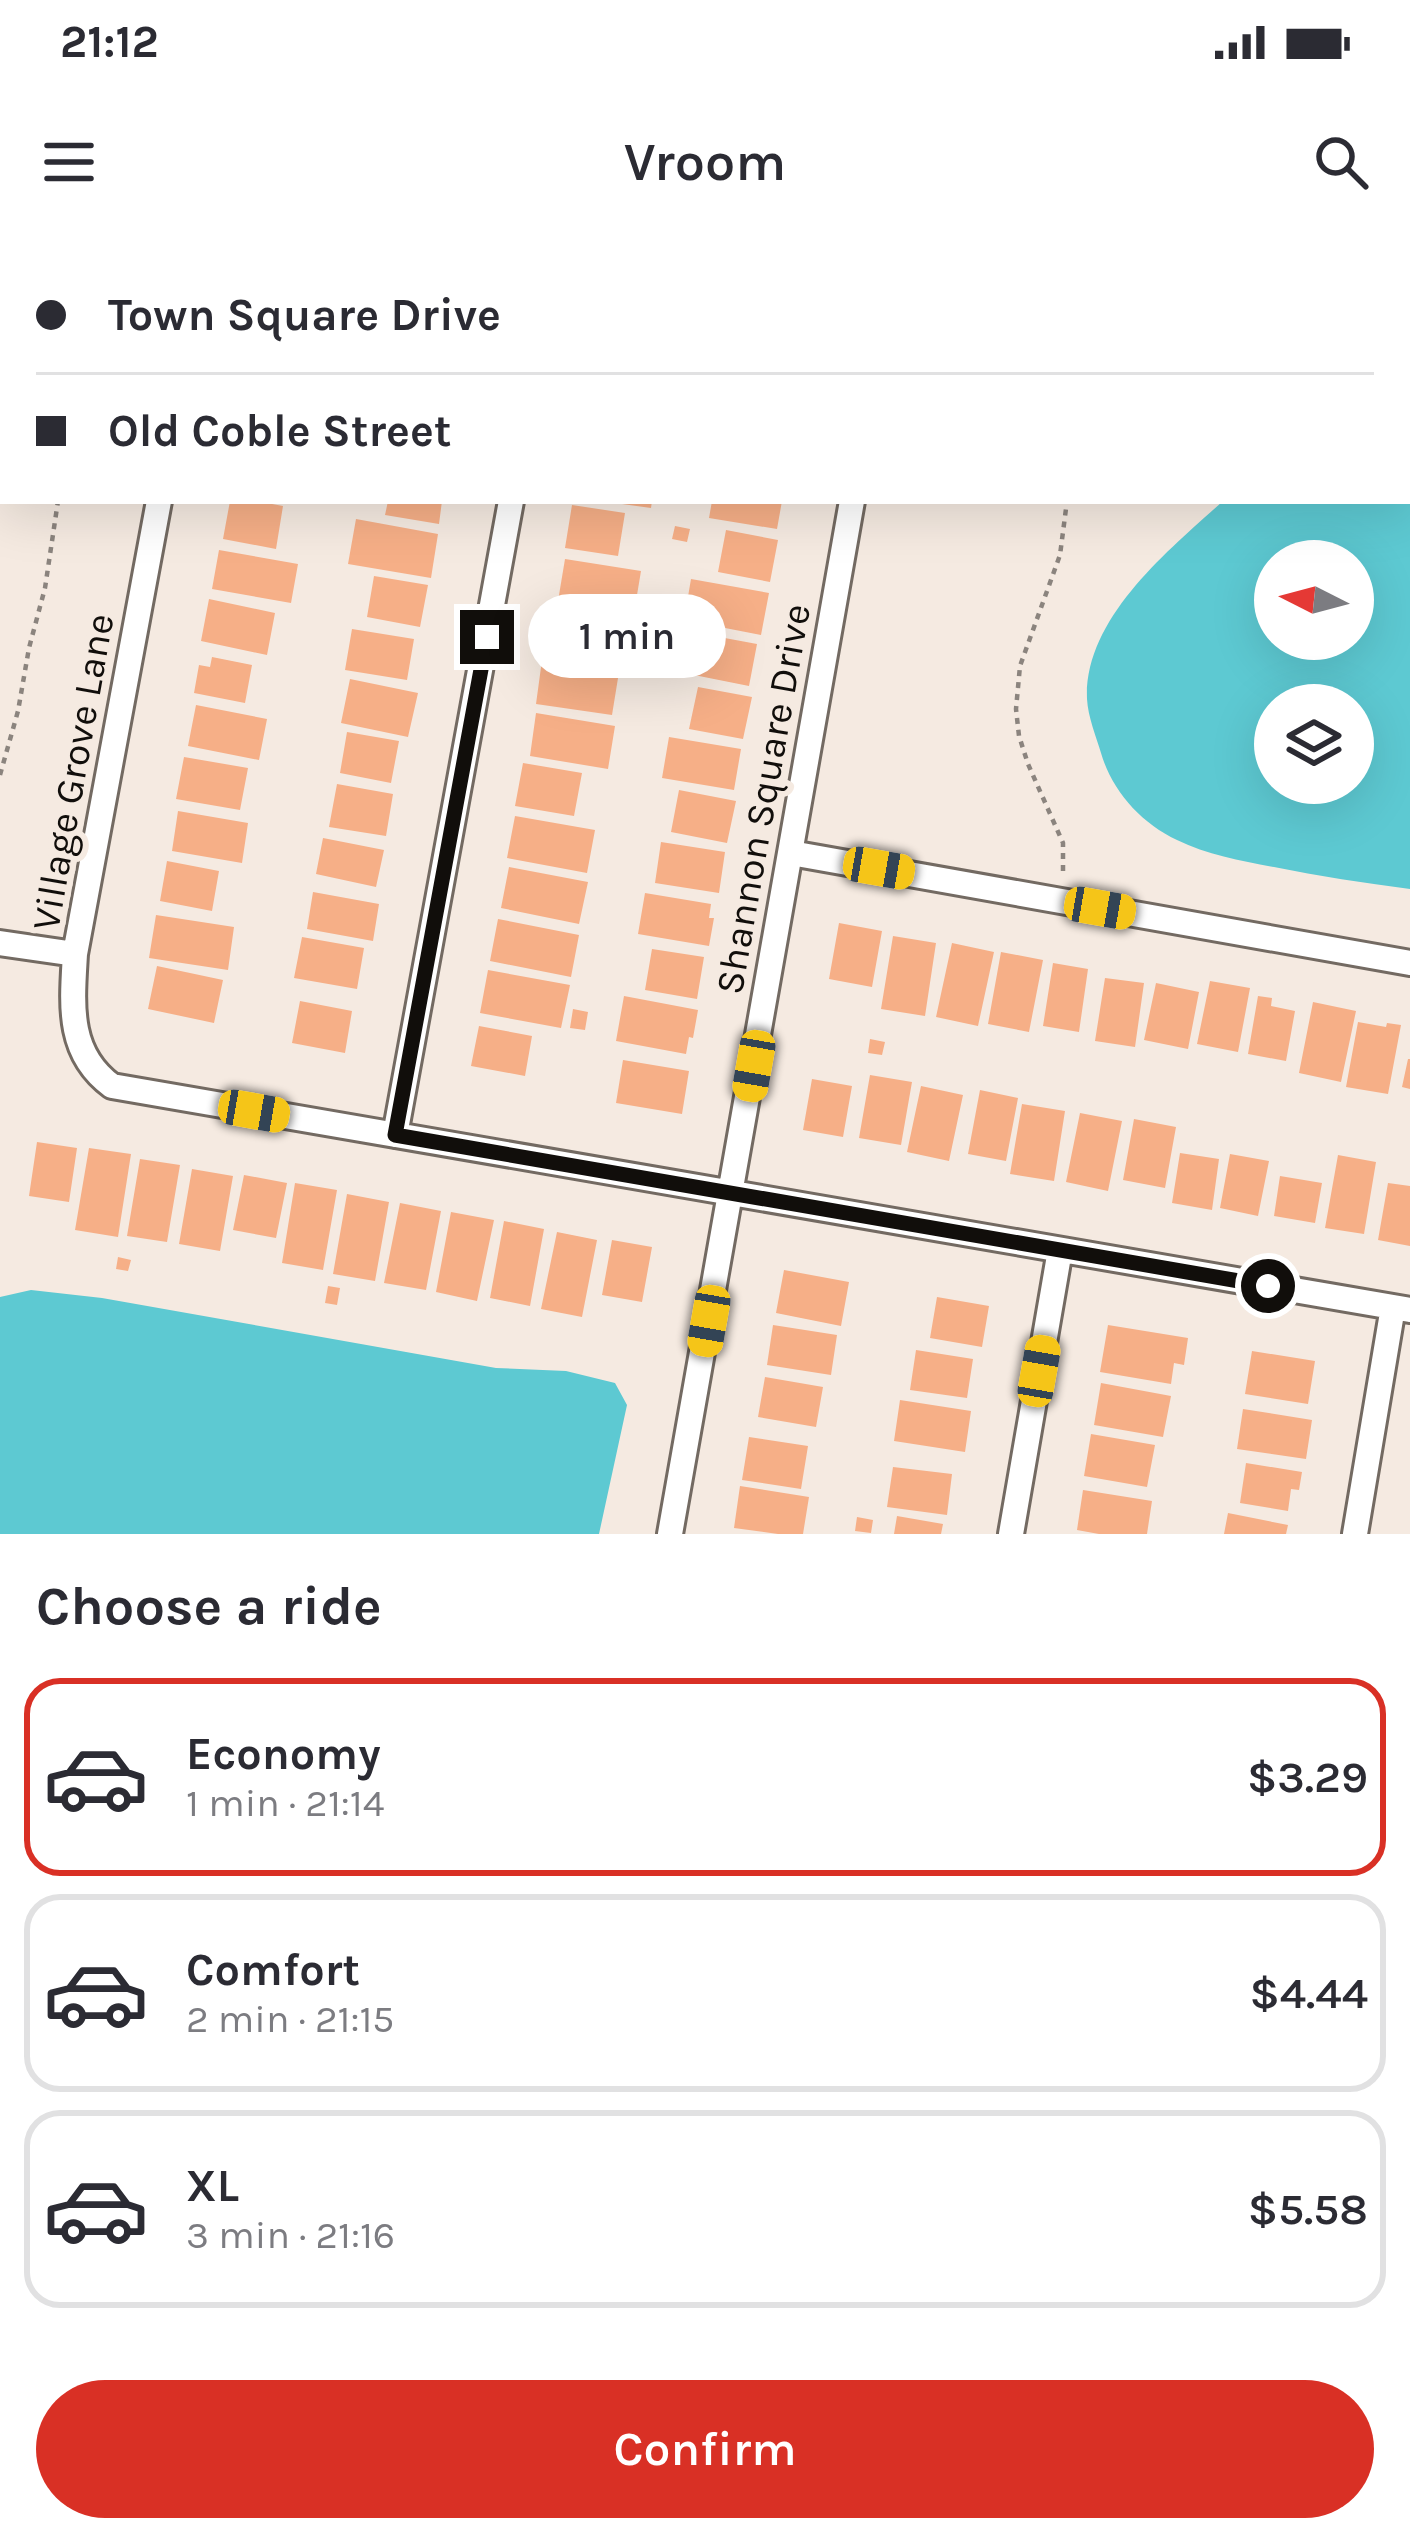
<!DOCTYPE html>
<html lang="en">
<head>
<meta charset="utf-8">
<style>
	body { margin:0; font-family:Karla,sans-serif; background:#f2f2f3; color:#2b2b33; height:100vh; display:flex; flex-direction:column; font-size:45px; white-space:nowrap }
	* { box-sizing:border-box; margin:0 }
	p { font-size:39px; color:#7c7c81 }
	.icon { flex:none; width:66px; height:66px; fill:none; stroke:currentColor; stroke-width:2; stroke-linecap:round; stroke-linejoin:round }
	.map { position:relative; height:1294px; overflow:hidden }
	.details { display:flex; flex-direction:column; background:#fff; flex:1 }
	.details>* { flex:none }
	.guide { position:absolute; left:0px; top:0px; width:1410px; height:264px; box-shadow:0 12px 48px #0002; display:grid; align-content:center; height:264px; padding:0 36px; background:#fff }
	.needle { width:78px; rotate:276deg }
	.controls { position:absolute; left:1254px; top:300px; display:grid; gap:24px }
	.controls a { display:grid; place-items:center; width:120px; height:120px; border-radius:50%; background:#fff; box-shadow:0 12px 48px #0002; font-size:60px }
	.end { position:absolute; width:54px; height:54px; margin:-27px; border:15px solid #110e0b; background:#fff; box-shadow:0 0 0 6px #fff }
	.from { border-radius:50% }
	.bubble { position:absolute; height:84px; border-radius:42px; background:#fff; box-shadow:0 12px 48px #0002; font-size:39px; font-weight:600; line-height:84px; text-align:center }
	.car { position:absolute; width:36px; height:72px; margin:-36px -18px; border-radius:15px; box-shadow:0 0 9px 3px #0007; background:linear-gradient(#f5c518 24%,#345 0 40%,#f5c518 0 76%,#345 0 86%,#f5c518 0) }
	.guide b { display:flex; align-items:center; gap:42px; height:114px; font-size:45px }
	.guide b+b { border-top:3px solid #e1e1e2 }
	.guide i { width:30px; height:30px; background:#2b2b33 }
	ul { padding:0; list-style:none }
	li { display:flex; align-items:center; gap:36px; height:198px; margin:0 24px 18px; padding:0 12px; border:6px solid #e1e1e2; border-radius:36px }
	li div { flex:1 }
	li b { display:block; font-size:45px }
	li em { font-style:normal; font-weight:600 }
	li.active { border-color:#d93025 }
	li>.icon { width:108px; height:108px; stroke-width:1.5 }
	h2 { padding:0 36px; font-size:54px; line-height:144px }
	.button { display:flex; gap:24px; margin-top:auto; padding:24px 36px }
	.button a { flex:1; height:138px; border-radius:72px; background:#d93025; color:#fff; font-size:48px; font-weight:600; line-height:138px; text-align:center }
	.status { display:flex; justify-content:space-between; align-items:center; height:84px; padding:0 60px; background:#fff; direction:ltr }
	.status svg { height:33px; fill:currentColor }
	header { display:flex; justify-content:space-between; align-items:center; height:156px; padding:0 36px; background:#fff; font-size:54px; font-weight:600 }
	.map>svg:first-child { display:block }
	.water { fill:#5dc9d2; fill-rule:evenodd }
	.building { fill:#f6af87 }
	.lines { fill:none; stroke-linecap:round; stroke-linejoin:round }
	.minor-casing { stroke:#736a62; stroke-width:30 }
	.tertiary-casing { stroke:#736a62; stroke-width:36 }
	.path { stroke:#8b847e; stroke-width:4.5; stroke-dasharray:6 6; stroke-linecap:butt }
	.minor { stroke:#fff; stroke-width:24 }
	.tertiary { stroke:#fff; stroke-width:30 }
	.route { stroke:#110e0b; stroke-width:15 }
	.labels { text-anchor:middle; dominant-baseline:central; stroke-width:12; stroke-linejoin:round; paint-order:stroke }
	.street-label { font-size:39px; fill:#110e0b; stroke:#f5eae1 }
</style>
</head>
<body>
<div class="status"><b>21:12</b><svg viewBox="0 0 49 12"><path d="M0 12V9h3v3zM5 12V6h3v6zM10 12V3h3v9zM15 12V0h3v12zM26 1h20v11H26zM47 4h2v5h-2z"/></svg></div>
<header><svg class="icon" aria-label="menu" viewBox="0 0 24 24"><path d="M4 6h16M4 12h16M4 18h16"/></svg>Vroom<svg class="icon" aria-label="search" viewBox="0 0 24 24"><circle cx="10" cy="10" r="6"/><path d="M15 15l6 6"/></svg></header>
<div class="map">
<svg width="1410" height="1294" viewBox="0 0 1410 1294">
	<rect width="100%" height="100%" fill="#f5eae1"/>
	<path class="water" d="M1314,0h96v649c-46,-6 -91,-13 -136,-22 -32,-6 -67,-12 -97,-27 -36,-17 -65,-49 -76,-87 -5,-17 -13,-36 -14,-54 -3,-81 82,-149 136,-198h184v-258h-93zM1275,321h78v78h-78zM1275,465h78v78h-78z
		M31,1050l71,8 394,70 70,3 49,12 12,22 -28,129h-599v-237z"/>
	<path class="building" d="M230,261h26l27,5 -7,43 -53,-10z
		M388,261h54l-3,23 -54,-9z
		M622,261h30l-1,7 -29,-4z
		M712,261h70l-5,28 -68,-11z
		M572,265l53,8 -7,43 -53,-8z
		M356,279l82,15 -7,44 -83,-14z
		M675,286l15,3 -3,13 -15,-3z
		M726,290l52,10 -8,42 -52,-10z
		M219,310l79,14 -7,39 -79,-14z
		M565,319l76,12 -7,42 -76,-12z
		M374,336l54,9 -8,42 -53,-10z
		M691,339l78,14 -8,42 -77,-15z
		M209,359l66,14 -8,42 -66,-14z
		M553,371l78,13 -7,40 -78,-13z
		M352,389l62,10 -7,41 -62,-10z
		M687,391l70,13 -8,42 -70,-14z
		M212,417l40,8 -7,38 -51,-10 5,-28 11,2z
		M542,420l77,12 -7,43 -76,-11z
		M350,439l68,14 -10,44 -67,-14z
		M698,447l54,10 -9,42 -54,-10z
		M196,465l71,14 -8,41 -71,-14z
		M536,473l79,13 -7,43 -78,-13z
		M347,492l52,9 -8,42 -51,-10z
		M669,497l72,12 -7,41 -72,-12z
		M184,517l64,11 -8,42 -64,-11z
		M523,523l59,10 -8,43 -59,-10z
		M337,544l56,10 -7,42 -57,-9z
		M679,550l57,11 -9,42 -56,-11z
		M178,571l70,12 -6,40 -70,-12z
		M515,576l80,14 -8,43 -80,-15z
		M323,598l61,12 -8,37 -60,-13z
		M661,602l64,10 -6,41 -64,-10z
		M167,621l52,10 -7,40 -52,-10z
		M509,627l79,15 -9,42 -78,-16z
		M313,652l66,12 -6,37 -66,-12z
		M645,653l66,11 -2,14h5l-5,28 -71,-12z
		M156,675l78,12 -6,43 -79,-12z
		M498,679l81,16 -8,42 -81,-16z
		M839,683l43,8 -10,56 -43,-8z
		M893,696l43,7 -11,73 -44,-7z
		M302,697l62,11 -7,41 -63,-11z
		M952,703l42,9 -16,74 -42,-9z
		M652,709l52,8 -7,42 -52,-9z
		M1001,712l42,8 -14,72 -41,-8z
		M1053,723l35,6 -9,63 -36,-6z
		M157,726l66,14 -9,43 -66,-14z
		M488,730l82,15 -9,43 -81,-15z
		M1105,738l39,5 -9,64 -40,-6z
		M1210,741l40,7 -12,64 -41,-8z
		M1156,743l43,9 -11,57 -44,-9z
		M624,756l74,14 -5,28 -4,-1 -3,17 -70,-13z
		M1258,756l14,2 -1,8 24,5 -9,50 -38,-7z
		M300,761l52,10 -7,42 -53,-10z
		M1313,762l43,9 -15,71 -42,-9z
		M573,769l15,3 -3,18 -15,-2z
		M1358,782l28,5 1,-4 14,2 -13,69 -42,-7z
		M479,786l53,10 -7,40 -54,-10z
		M870,799l15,3 -3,13 -14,-2z
		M1408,819h2v30l-8,-2z
		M623,820l66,11 -7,43 -66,-11z
		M870,835l42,7 -11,63 -42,-7z
		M812,839l40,7 -9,51 -40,-7z
		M921,846l42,9 -14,66 -42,-9z
		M980,850l38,8 -12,63 -38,-7z
		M1022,864l43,7 -11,70 -44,-7z
		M1080,873l42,8 -14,70 -42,-9z
		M1134,879l42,8 -11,61 -42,-8z
		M37,902l40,6 -8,54 -40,-6z
		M89,908l42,6 -13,83 -43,-7z
		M1180,913l39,6 -7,51 -40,-7z
		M1230,914l39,7 -11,55 -38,-8z
		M1338,915l38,7 -12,72 -39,-6z
		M140,919l40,6 -13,77 -40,-6z
		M192,929l41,7 -13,75 -41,-7z
		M244,935l43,8 -11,55 -43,-8z
		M1280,936l42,7 -7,40 -41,-7z
		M295,943l42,7 -14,80 -41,-7z
		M1388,943l22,3v60l-32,-6z
		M347,954l42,8 -14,79 -42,-7z
		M400,963l41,8 -15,79 -42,-7z
		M451,972l43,8 -17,81 -41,-9z
		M504,981l40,8 -14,77 -40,-8z
		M557,992l40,8 -15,77 -41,-8z
		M612,1000l40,7 -10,55 -40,-7z
		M118,1017l13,3 -3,11 -12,-2z
		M784,1030l65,12 -8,44 -65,-13z
		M328,1046l12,2 -3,17 -12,-2z
		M937,1057l52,9 -7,41 -52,-9z
		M773,1085l64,10 -6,40 -64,-10z
		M1108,1085l80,13 -4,27 -10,-2 -3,21 -71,-12z
		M916,1110l57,9 -6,39 -57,-8z
		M1252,1111l63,10 -7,43 -63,-10z
		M765,1137l58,10 -7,40 -58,-10z
		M1101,1143l70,13 -8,41 -69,-12z
		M900,1160l71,11 -6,41 -71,-11z
		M1243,1169l69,11 -6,39 -69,-10z
		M1091,1194l64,11 -8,42 -63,-11z
		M749,1197l59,9 -7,43 -59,-9z
		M1246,1223l56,9 -3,18 -8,-1 -3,22 -48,-8z
		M893,1227l59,7 -5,41 -60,-8z
		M740,1246l69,11 -6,37h-25l-44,-6z
		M1083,1250l69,11 -5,33h-48l-22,-4z
		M1228,1273l60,12 -2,9h-62z
		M897,1276l46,8 -2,10h-47z
		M857,1277l16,3 -2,13 -16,-2z"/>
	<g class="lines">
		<g class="minor-casing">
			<path id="minor" d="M103,0l17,3
				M207,3v-3
				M558,3v-3
				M897,3v-3
				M159,261l-84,453c-3,51 -8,99 37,132l1298,224
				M791,613l619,110
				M0,703l75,11
				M395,895l116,-634
				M670,1294l182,-1033
				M1011,1294l49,-284
				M1355,1294l38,-227"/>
		</g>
		<g class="tertiary-casing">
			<path id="tertiary" d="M20,3v-3
				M0,116l3,-17"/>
		</g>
		<path class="path" d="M1189,3l5,-3
			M0,535l18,-64 11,-63 16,-60 13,-87
			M1063,631v-28l-35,-79 -9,-28 -3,-27 4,-43 40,-111 7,-54"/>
		<use href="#minor" class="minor"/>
		<use href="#tertiary" class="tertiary"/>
	</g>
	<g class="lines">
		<path class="route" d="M487,397l-92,498 873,151"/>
	</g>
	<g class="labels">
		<g class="street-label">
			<text transform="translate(73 532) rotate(-80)">Village Grove Lane</text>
			<text transform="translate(763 559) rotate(-80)">Shannon Square Drive</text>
		</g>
	</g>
</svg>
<div class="controls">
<a><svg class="needle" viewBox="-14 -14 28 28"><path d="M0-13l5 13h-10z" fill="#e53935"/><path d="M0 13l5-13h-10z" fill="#7c7c81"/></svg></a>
<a><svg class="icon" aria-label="layers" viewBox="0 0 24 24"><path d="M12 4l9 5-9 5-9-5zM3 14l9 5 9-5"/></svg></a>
</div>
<i class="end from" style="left:1268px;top:1046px"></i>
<i class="end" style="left:487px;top:397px"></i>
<div class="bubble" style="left:528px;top:354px;width:198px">1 min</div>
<i class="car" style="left:879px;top:628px;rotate:100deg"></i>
<i class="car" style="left:1100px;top:668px;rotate:100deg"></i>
<i class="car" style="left:754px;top:826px;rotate:190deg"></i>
<i class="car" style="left:254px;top:871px;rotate:100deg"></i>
<i class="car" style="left:709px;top:1081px;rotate:190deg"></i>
<i class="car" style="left:1039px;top:1131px;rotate:10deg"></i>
<div class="guide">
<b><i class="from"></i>Town Square Drive</b>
<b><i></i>Old Coble Street</b>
</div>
</div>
<section class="details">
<h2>Choose a ride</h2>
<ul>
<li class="active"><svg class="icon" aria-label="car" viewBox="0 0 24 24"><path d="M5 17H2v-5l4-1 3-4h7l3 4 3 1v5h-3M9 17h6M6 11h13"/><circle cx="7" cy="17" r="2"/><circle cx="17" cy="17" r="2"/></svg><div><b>Economy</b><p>1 min · 21:14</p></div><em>$3.29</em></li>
<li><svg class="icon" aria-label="car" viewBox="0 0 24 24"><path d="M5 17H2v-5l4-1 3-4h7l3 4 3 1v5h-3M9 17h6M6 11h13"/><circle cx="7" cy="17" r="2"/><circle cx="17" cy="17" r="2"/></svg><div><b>Comfort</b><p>2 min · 21:15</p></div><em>$4.44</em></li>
<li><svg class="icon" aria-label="car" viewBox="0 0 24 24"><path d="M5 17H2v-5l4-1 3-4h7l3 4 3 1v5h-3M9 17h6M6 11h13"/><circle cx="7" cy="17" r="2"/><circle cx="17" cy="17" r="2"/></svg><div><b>XL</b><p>3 min · 21:16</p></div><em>$5.58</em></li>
</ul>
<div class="button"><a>Confirm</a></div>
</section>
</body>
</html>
